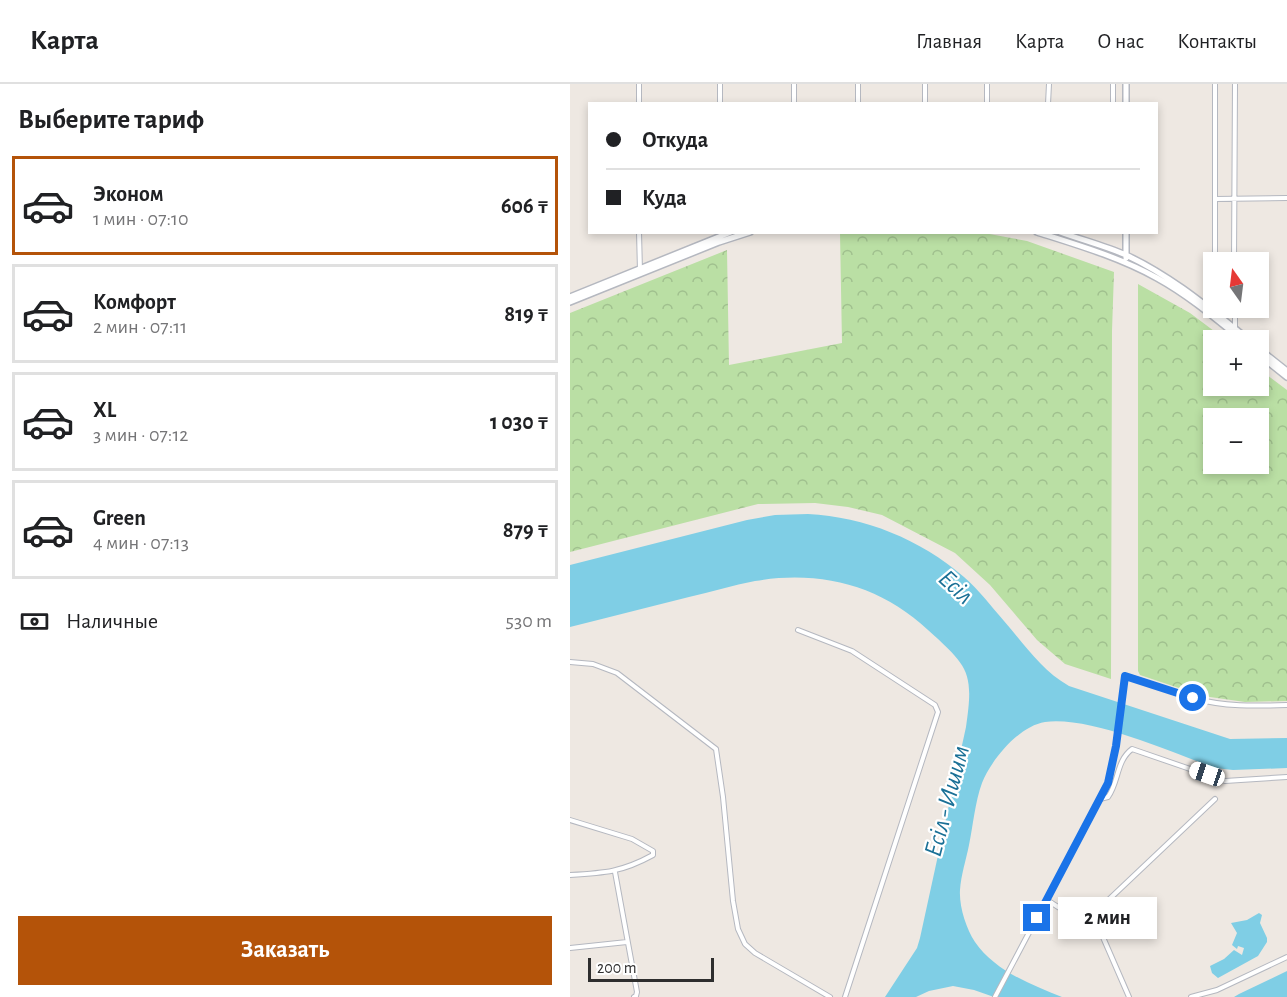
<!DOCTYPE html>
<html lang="ru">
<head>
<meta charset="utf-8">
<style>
	body { margin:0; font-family:"Alegreya Sans",sans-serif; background:#f6f6f6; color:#202124; height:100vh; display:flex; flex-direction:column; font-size:22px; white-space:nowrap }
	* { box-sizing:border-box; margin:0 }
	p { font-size:20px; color:#757577 }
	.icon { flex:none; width:33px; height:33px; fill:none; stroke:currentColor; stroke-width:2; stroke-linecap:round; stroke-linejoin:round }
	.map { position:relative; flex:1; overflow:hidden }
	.drawer { display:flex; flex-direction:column; background:#fff; width:570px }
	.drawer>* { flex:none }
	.hud { position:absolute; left:18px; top:18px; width:570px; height:132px; border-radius:0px; box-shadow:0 3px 9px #0003; display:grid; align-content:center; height:132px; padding:0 18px; background:#fff }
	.needle { width:39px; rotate:346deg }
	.fabs { position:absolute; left:633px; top:168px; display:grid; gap:12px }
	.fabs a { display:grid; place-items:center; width:66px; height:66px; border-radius:0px; background:#fff; box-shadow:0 3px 9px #0003; font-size:30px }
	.scale { position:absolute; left:18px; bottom:15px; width:126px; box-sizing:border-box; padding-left:6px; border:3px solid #2e2e2e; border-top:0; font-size:16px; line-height:21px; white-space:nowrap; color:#2e2e2e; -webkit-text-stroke:4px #fff; paint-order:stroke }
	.end { position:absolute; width:27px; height:27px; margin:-14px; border:8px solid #1a73e8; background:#fff; box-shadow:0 0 0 3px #fff }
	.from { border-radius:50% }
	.bubble { position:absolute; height:42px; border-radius:0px; background:#fff; box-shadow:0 3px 9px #0003; font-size:20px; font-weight:700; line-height:42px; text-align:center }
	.car { position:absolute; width:18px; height:36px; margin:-18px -9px; border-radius:8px; box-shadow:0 0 4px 2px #0007; background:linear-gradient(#fff 24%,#345 0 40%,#fff 0 76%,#345 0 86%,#fff 0) }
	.hud b { display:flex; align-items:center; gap:21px; height:57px; font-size:22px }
	.hud b+b { border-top:2px solid #e0e0e0 }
	.hud i { width:15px; height:15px; background:#202124 }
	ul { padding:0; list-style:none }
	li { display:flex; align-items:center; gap:18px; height:99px; margin:0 12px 9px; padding:0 6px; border:3px solid #e0e0e0; border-radius:0px }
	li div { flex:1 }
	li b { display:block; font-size:22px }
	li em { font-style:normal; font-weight:700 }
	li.on { border-color:#b45309 }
	li>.icon { width:54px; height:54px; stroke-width:1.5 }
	h2 { padding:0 18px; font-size:27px; line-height:72px }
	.pay { display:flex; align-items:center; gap:15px; height:66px; padding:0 18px; font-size:22px }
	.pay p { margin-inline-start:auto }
	.action { display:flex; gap:12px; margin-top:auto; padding:12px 18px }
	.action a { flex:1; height:69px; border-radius:0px; background:#b45309; color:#fff; font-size:24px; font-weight:700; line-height:69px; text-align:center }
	header { display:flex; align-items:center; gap:36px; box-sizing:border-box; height:84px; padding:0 30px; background:#fff; border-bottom:2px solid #e0e0e0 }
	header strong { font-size:28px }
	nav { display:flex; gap:33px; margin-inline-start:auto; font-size:21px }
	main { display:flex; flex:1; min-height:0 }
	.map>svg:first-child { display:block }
	.park { fill:url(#park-crowns); fill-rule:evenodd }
	.water { fill:#7fcee5 }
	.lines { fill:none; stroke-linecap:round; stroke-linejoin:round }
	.minor-casing { stroke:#b5b8c0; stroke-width:6 }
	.tertiary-casing { stroke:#b5b8c0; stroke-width:8 }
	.minor { stroke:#fff; stroke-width:4 }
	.tertiary { stroke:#fff; stroke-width:5 }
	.route { stroke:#1a73e8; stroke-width:8 }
	.labels { text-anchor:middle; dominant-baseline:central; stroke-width:4.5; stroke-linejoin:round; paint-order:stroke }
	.water-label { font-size:26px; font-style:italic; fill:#1a7096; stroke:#fff }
</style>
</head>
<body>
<header>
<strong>Карта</strong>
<nav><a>Главная</a><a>Карта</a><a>О нас</a><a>Контакты</a></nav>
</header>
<main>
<section class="drawer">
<h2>Выберите тариф</h2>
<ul>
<li class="on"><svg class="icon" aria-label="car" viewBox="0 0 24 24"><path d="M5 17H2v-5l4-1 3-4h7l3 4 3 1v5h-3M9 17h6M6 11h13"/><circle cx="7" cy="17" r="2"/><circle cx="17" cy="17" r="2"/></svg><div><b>Эконом</b><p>1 мин · 07:10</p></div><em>606 ₸</em></li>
<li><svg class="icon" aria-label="car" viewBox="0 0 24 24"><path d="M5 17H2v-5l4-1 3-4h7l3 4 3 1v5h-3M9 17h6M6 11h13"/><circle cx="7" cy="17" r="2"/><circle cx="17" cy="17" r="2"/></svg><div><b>Комфорт</b><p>2 мин · 07:11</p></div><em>819 ₸</em></li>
<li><svg class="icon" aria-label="car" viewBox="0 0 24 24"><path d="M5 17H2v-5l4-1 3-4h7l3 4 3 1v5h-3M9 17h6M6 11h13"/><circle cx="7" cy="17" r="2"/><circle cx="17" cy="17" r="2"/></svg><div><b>XL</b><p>3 мин · 07:12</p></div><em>1 030 ₸</em></li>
<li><svg class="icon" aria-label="car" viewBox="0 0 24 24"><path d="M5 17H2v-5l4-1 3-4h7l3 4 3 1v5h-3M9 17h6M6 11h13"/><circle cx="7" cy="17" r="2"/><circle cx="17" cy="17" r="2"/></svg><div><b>Green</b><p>4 мин · 07:13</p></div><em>879 ₸</em></li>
</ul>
<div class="pay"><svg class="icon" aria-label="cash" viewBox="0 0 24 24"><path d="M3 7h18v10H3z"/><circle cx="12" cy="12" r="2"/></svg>Наличные<p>530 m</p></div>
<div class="action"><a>Заказать</a></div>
</section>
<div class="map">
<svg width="717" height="913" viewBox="0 0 717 913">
	<defs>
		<pattern id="park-crowns" width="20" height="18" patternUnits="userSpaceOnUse" patternTransform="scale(1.5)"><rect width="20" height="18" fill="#badfa4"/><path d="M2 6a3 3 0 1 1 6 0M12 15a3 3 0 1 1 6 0" fill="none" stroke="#a0c08e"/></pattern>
	</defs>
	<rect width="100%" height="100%" fill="#eee8e2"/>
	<path class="park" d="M270,149h144l43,8 87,31 -2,59 -1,348 -46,-15 -28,-24 -47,-55 -35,-32 -73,-38 -34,-8 -33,-4 -57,1 -188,48v-239l157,-63 2,115 113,-22z
		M568,200l52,29 36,27h-12v46h44l1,-17 28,21v311l-42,1 -42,-6 -63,-21 -2,-4zM644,334h44v46h-44z"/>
	<path class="water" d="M238,430c57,3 112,25 156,63 15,13 27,29 40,44 20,23 38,50 65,65l161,53 57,-1v30l-54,2 -18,-2c-45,-16 -124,-52 -170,-46 -26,4 -54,38 -63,61 -7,19 -9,43 -13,62 -3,15 -8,30 -9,45 -1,16 6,38 15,52 19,28 56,43 87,55h-68l-20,-7 -21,-4 -24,5 -13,6h-31l32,-49 3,-10 46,-211c8,-55 3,-60 -38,-97 -48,-45 -108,-60 -173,-49 -22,4 -44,11 -66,16 -40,10 -79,20 -119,30v-62l177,-45 28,-5z
		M689,829l3,2 -2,8 7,15v4l-9,14 -40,22 -6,-5 -2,-7 14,-7 10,-9 8,5 2,-7 -6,-2 -1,3 -5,-4 5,-12 -6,-10 16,-3z
		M717,887v26h-53l5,-3z"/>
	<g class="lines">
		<g class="minor-casing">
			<path id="minor" d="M69,0v20
				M224,0v20
				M288,0v20
				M355,0v20
				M543,0v20
				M150,20v-20
				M417,20v-20
				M478,20l1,-20
				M645,115l72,-1
				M69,148l1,39
				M645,178v-178
				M664,178l1,-178
				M665,224v22
				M228,546l54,21 83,54 3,7 -93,285
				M0,578l23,2 24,9 99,76 7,48 10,104 5,28 7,15 10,9 75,44
				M530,715l8,-2c11,-15 8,-36 24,-48l93,32 62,-4
				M0,736l62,19 21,12v4c-31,17 -48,18 -83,20
				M45,788l22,120 -1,4 -2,1
				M477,816l55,35 27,62
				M513,840l132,-125
				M0,864l57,-6
				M425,913l113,-214 8,-37 9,-70c23,6 45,16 68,22 31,9 62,8 94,7
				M621,913l26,-7 70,-33"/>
		</g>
		<g class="tertiary-casing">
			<path id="tertiary" d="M556,0v20
				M467,148c41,13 82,25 120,46 31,17 58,40 85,62
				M490,148c22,8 45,14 66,23 47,22 84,54 123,85
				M556,174v-26
				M0,213l161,-65
				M0,218l149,-60 31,-10
				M688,264l29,23
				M688,270l29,23"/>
		</g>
		<use href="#minor" class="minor"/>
		<use href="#tertiary" class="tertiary"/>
	</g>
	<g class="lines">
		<path class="route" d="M467,834l71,-135 8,-37 9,-70 68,22"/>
	</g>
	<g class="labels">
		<g class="water-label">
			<text transform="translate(386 503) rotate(43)">Есіл</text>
			<text transform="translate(377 717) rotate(-75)">Есіл - Ишим</text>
		</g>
	</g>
</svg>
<div class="fabs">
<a><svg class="needle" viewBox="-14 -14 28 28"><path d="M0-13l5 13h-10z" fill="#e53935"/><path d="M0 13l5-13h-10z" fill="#757577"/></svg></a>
<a>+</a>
<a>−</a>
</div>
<div class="scale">200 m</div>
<i class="end from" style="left:623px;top:614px"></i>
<i class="end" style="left:467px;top:834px"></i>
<div class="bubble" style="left:488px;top:813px;width:99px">2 мин</div>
<i class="car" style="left:637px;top:690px;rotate:289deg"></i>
<div class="hud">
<b><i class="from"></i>Откуда</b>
<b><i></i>Куда</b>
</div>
</div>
</main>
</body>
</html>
